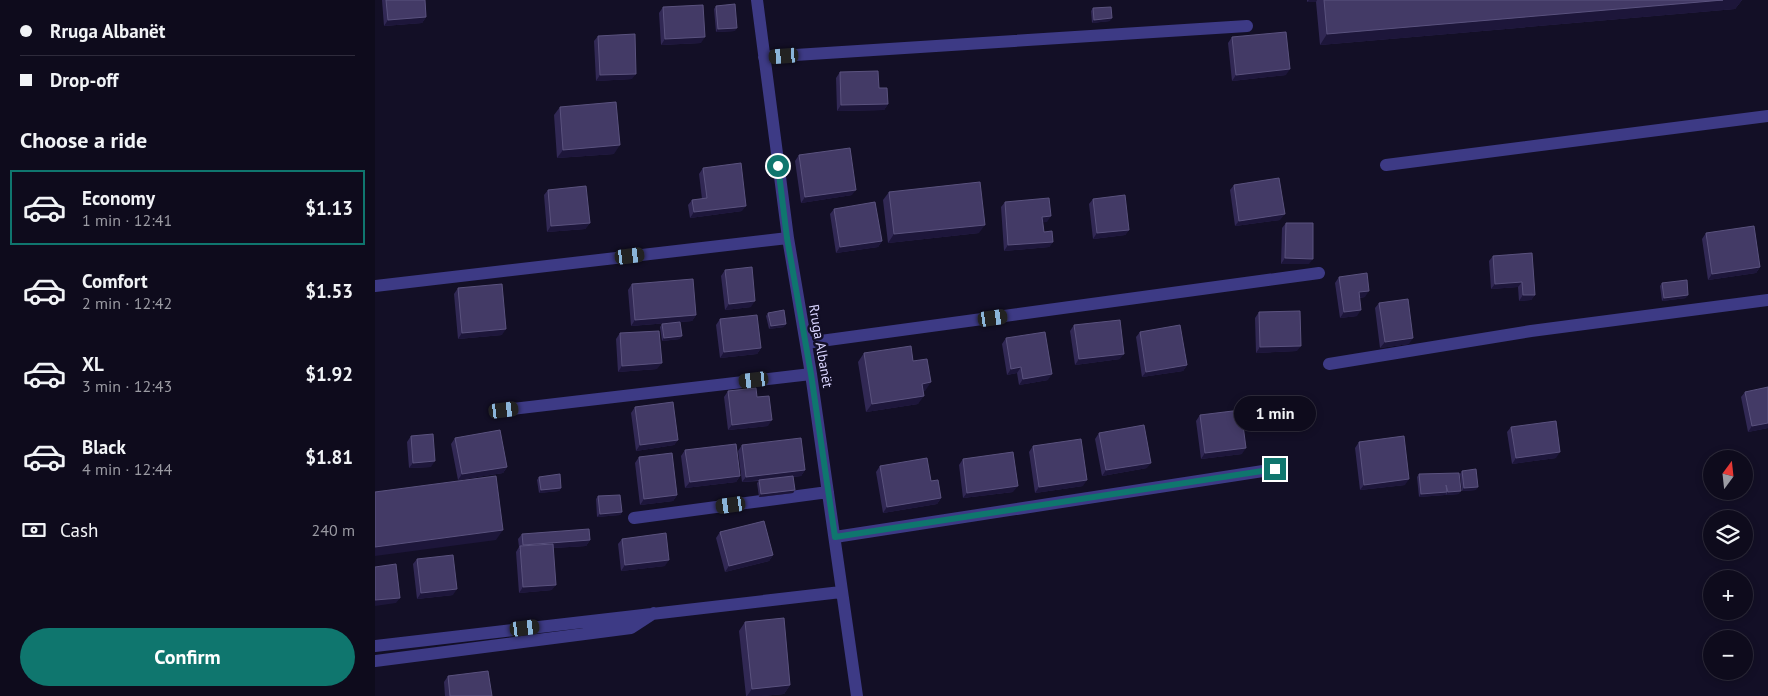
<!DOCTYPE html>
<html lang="en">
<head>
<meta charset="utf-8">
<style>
	body { margin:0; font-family:"PT Sans",sans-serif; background:#171425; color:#f1f3f6; height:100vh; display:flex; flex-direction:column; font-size:19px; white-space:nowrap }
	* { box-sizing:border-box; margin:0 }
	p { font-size:16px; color:#9b9ba3 }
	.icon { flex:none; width:28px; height:28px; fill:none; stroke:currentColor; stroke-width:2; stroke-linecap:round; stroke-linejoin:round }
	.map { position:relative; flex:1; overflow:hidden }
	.drawer { display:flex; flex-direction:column; background:#0e0b1c; width:375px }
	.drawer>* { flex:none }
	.top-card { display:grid; align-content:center; height:110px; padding:0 20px; background:#0e0b1c }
	.needle { width:32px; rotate:15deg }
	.tools { position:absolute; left:1328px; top:450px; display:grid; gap:10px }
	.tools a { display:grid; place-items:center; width:50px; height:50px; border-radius:50%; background:#0e0b1c; box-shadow:0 2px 8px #0003,0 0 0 1px #2e2b3b; font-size:25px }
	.end { position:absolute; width:22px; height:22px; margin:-11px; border:6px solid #0f766e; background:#fff; box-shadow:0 0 0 2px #fff }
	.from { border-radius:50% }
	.bubble { position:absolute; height:35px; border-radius:18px; background:#0e0b1c; box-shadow:0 2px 8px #0003,0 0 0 1px #2e2b3b; font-size:16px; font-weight:600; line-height:35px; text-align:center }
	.car { position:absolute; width:15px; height:30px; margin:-15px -8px; border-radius:6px; box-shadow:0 0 4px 1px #0007; background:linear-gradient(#222 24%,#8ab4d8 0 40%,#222 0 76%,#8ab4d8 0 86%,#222 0) }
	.top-card b { display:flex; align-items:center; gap:18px; height:48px; font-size:19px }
	.top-card b+b { border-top:1px solid #2e2b3b }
	.top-card i { width:12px; height:12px; background:#f1f3f6 }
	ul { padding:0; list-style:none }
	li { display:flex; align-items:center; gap:15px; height:75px; margin:0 10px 8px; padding:0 10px; border:2px solid transparent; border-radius:0px }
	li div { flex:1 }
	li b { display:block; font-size:19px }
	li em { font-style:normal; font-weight:600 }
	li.on { border-color:#0f766e }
	li>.icon { width:45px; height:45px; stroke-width:1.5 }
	h2 { padding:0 20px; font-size:22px; line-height:60px }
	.pay { display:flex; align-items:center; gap:12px; height:55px; padding:0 20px; font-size:19px }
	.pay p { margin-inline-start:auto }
	.primary-button { display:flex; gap:10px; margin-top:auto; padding:10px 20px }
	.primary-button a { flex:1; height:58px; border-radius:30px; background:#0f766e; color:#fff; font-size:20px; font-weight:600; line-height:58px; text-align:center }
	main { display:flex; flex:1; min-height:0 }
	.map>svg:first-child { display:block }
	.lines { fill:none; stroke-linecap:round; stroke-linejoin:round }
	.minor { stroke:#3d3a85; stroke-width:12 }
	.wall { fill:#312854 }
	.shaded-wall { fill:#1d163a }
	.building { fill:#433a66; stroke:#5a527e }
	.route { stroke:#0f766e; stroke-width:6 }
	.labels { text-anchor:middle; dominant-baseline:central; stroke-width:5; stroke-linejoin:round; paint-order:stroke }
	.street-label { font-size:14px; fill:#d9d4ff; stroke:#130f26 }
</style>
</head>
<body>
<main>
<section class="drawer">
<div class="top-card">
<b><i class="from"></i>Rruga Albanët</b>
<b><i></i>Drop-off</b>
</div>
<h2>Choose a ride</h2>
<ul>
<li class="on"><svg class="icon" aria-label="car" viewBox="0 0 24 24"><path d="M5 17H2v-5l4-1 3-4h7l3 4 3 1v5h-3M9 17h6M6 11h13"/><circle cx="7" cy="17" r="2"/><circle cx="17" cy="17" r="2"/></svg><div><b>Economy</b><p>1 min · 12:41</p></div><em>$1.13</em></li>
<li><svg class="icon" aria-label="car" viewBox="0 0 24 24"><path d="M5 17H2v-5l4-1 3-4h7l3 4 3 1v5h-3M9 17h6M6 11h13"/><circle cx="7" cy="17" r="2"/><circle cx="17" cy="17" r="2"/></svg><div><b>Comfort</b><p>2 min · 12:42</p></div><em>$1.53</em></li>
<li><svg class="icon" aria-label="car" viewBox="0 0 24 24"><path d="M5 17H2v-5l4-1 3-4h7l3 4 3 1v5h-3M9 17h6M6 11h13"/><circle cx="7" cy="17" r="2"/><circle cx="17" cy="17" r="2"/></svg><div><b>XL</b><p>3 min · 12:43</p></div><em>$1.92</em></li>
<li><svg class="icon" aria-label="car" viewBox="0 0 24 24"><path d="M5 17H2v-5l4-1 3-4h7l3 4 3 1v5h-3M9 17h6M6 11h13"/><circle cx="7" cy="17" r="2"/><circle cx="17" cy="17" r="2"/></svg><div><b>Black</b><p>4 min · 12:44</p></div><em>$1.81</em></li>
</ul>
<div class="pay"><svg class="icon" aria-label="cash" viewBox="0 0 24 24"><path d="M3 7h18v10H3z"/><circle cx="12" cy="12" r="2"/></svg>Cash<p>240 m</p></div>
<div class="primary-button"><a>Confirm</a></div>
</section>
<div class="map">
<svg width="1393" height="696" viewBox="0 0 1393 696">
	<rect width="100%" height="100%" fill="#130f26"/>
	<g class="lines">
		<path class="minor" d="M382,0l31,238 23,136 46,322
			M389,57l483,-31
			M1011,165l382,-49
			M0,286l413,-48
			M431,343l513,-70
			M954,364l202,-33 237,-31
			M129,410l307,-36
			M259,518l194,-26
			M460,537l441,-68
			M0,646l466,-54
			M0,661l256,-33 23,-15"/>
	</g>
	<path class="wall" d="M7,0h43l1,17 -4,6 -38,3z
		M932,0h435l-7,9 -415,36 -4,-43h-9z
		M341,6l19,25 -19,1 -2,-23z
		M288,7l38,36 -40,2 -2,-32z
		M718,8l17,13 -18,2 -1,-12z
		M223,36l34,43 -36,2 -2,-40z
		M857,37l54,38 -54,6 -4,-38z
		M465,72l39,16 9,16 -4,6 -47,1 -1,-33z
		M185,107l54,47 -57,4 -3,-43z
		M424,155l53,40 -51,8 -6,-42z
		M328,168l39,43 -52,7 -2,-13 4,-5 10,-1 -3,-25z
		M859,185l46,35 -45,6 -5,-36z
		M173,190l42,33 -5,6 -38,3 -3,-37z
		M514,192l90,41 -91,10 -5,-43z
		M718,199l36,31 -4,5 -32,4 -4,-35z
		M630,202l42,20h-4l1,10 9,10 -4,5 -45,4 -3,-44z
		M459,209l48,32 -4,6 -42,6 -6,-39z
		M911,223l23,41h-28l1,-36z
		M1331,233l54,34 -4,6 -48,7 -6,-41z
		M1157,253l3,42 -4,5 -12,1 -1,-14 -27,2 -2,-28 4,-5z
		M350,270l26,37 -26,3 -4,-34z
		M964,277l26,20 -6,1 -2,18 -17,2 -5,-35z
		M1287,283l24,15 -24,3 -2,-15z
		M257,284l64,31 -4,6 -61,5 -3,-36z
		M83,288l44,47 -44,4 -4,-45z
		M1004,303l30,41 -29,4 -5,-40z
		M884,312l38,39 -41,2 -1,-35z
		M393,313l16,14 -15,2 -3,-13z
		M345,319l41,29 -4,6 -37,4 -4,-33z
		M287,324l18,15 -18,2 -2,-14z
		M699,325l46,34 -45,6 -5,-34z
		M765,332l47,33 -4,6 -41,6 -6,-40z
		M245,333l37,36 -39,3 -2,-33z
		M631,338l42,42 -29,5 -2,-12 -10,2 -5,-31z
		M489,353l49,8 12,30h-2l-5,13 -52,8 -8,-50z
		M353,391l29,6 11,29 -40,4 -4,-33z
		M1370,392l23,36 -20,4 -7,-35z
		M260,407l43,33 -4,5 -38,6 -5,-38z
		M825,415l42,39 -41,5 -5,-38z
		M1136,427l45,31 -44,6 -5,-32z
		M724,433l48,35 -45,8 -7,-37z
		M36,436l20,31 -22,1 -2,-26z
		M80,438l52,29 -4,6 -45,7 -7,-36z
		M984,442l46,43 -45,5 -5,-42z
		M367,445l63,25 -4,6 -8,1 2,13 -2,3 -34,4 -2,-14 2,-2 -17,1 -4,-31z
		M658,446l50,40 -48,7 -6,-41z
		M310,450l55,26 -4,6 -51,6 -4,-32z
		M264,457l38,38 -4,6 -33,4 -5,-42z
		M588,459l50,33 -50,6 -4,-33z
		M505,466l51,15 10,17 -4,6 -54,9 -7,-41z
		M1087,471l14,19 -14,1 -2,-17z
		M1044,474l40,20 -13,1 -1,-1v1l-26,2 -2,-20z
		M164,477l22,11 -2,3 -20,2 -2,-13z
		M223,496l24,16 -2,3 -23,2 -1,-18z
		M345,532l53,23 -4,6 -44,11 -9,-34z
		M147,534l68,6 -4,6 -33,2 -1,42 -33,3 -3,-41 3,-5 -1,-8z
		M247,539l43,27 -44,5 -3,-27z
		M42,559l36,36 -36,4 -4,-35z
		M370,622l45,63 -6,9 -23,2h-15l-7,-65z
		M73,676l44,20h-47l-1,-14z"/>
	<path class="shaded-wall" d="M934,0h8l-1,2h-9z
		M1348,0h19l-7,9 -415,36 7,-11z
		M51,17l-4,6 -38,3 4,-6z
		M737,18l-2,3 -18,2 2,-3z
		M362,28l-2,3 -19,1 2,-3z
		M330,37l-4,6 -40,2 4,-6z
		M915,69l-4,6 -54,6 4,-6z
		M261,74l-4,5 -36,2 4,-6z
		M513,104l-4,6 -47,1 4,-6z
		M245,145l-6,9 -57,4 6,-8z
		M481,190l-4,5 -51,8 4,-6z
		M371,206l-4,5 -52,7 4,-6z
		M910,214l-5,6 -45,6 4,-5z
		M676,216l-4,6 -9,1 4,-6z
		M215,223l-5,6 -38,3 4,-6z
		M610,225l-6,8 -91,10 6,-9z
		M754,230l-4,5 -32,4 4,-6z
		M507,241l-4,6 -42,6 4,-6z
		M678,242l-4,5 -45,4 4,-6z
		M910,258l28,1 -4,5h-28z
		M1385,267l-4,6 -48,7 4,-6z
		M1147,282l-4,5 -27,2 4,-5z
		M994,291l-4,6 -10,1 4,-6z
		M1148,295h12l-4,5 -12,1z
		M1313,295l-2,3 -24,3 2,-3z
		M380,301l-4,6 -26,3 4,-6z
		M986,310l-4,6 -17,2 4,-6z
		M321,315l-4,6 -61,5 4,-6z
		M411,324l-2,3 -15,2 2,-3z
		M131,329l-4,6 -44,4 4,-6z
		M307,336l-2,3 -18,2 2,-3z
		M1038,338l-4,6 -29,4 5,-6z
		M926,346l-4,5 -41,2 4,-6z
		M386,348l-4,6 -37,4 4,-6z
		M749,354l-4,5 -45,6 4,-6z
		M287,363l-5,6 -39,3 4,-6z
		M812,365l-4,6 -41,6 4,-5z
		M646,367l-4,6 -10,2 4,-6z
		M677,374l-4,6 -29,5 4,-6z
		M556,382l-6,9 -9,1 6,-8z
		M549,396l-6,8 -52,8 6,-8z
		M397,420l-4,6 -40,4 4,-5z
		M1393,423v5l-20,4 4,-6z
		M303,440l-4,5 -38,6 4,-6z
		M871,448l-4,6 -41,5 4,-6z
		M1185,452l-4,6 -44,6 4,-6z
		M60,461l-4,6 -22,1 4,-5z
		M776,463l-4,5 -45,8 4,-6z
		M132,467l-4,6 -45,7 4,-6z
		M430,470l-4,6 -59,6 4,-5z
		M365,476l-4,6 -51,6 5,-6z
		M1034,479l-4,6 -45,5 4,-5z
		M712,480l-4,6 -48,7 4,-6z
		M643,486l-5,6 -50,6 4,-5z
		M1103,487l-2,3 -14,1 2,-3z
		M186,488l-2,3 -20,2 2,-3z
		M420,490l-2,3 -34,4 2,-3z
		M1086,491l-2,3 -13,1 2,-3z
		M1072,492l-2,3 -26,2 2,-3z
		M302,495l-4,6 -33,4 4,-6z
		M566,498l-4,6 -54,9 4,-6z
		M247,512l-2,3 -23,2 3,-3z
		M128,530l-7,10 -121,16v-9z
		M215,540l-4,6 -67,4 4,-5z
		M398,555l-4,6 -44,11 4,-6z
		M294,560l-4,6 -44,5 4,-6z
		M181,585l-4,5 -33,3 4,-6z
		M82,589l-4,6 -36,4 4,-6z
		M25,598l-4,5 -21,3v-6z
		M415,685l-6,9 -23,2h-14l5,-7z"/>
	<path class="building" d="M11,0h39l1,17 -38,3z
		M949,0h399l-396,34z
		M360,4l2,24 -19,1 -2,-23z
		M328,5l2,32 -40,2 -2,-32z
		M736,7l1,11 -18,2 -1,-12z
		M911,32l4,37 -54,6 -4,-38z
		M260,34l1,40 -36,1 -2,-39z
		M503,71l1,17h8l1,16 -47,1 -1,-33z
		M241,102l4,43 -57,5 -3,-43z
		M475,148l6,42 -51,7 -6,-42z
		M366,163l5,43 -52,6 -2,-12 15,-2 -4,-30z
		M904,178l6,36 -46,7 -5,-36z
		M605,182l5,43 -91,9 -5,-42z
		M211,186l4,37 -39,3 -3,-36z
		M750,195l4,35 -32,3 -4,-34z
		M674,198l2,18 -9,1 2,15 8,-1 1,11 -45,3 -3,-43z
		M500,202l7,39 -42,6 -6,-38z
		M911,223h27v36l-28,-1z
		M1379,226l6,41 -48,7 -6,-41z
		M1157,253l3,42h-12l-1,-13 -27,2 -2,-28z
		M377,267l3,34 -26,3 -4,-34z
		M992,273l2,18 -10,1 2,18 -17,2 -5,-35z
		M318,279l3,36 -61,5 -3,-36z
		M1312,280l1,15 -24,3 -2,-15z
		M127,284l4,45 -44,4 -4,-45z
		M1033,299l5,39 -28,4 -6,-39z
		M409,310l2,14 -15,2 -3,-13z
		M925,311l1,35 -41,1 -1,-35z
		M382,315l4,33 -37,4 -4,-33z
		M745,320l4,34 -45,5 -5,-34z
		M305,322l2,14 -18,2 -2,-14z
		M805,325l7,40 -41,7 -6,-40z
		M284,331l3,32 -40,3 -2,-33z
		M670,332l7,42 -29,5 -2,-12 -10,2 -5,-31z
		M536,346l2,15 14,-2 4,23 -9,2 2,12 -52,8 -8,-51z
		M1393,387v36l-16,3 -7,-34z
		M381,388l1,9 12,-1 3,24 -40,5 -4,-34z
		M298,402l5,38 -38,5 -5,-38z
		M866,410l5,38 -41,5 -5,-38z
		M1181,421l4,31 -44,6 -5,-31z
		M769,425l7,38 -45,7 -7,-37z
		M125,430l7,37 -45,7 -7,-36z
		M58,434l2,27 -22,2 -2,-27z
		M1029,436l5,43 -45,6 -5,-43z
		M426,438l4,32 -59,7 -4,-32z
		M706,439l6,41 -48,7 -6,-41z
		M361,444l4,32 -50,6 -5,-32z
		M638,452l5,34 -51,7 -4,-34z
		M297,453l5,42 -33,4 -5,-42z
		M552,458l4,23 7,-1 3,18 -54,9 -7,-41z
		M1101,469l2,18 -14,1 -2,-17z
		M1084,473l2,18 -13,1 -2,-7 1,7 -26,2 -2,-20z
		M185,474l1,14 -20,2 -2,-13z
		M121,476l7,54 -128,17v-55z
		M418,476l2,14 -34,4 -2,-14z
		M245,495l2,17 -22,2 -2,-18z
		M389,521l9,34 -44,11 -9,-34z
		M214,529l1,11 -67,5 -1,-11z
		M291,533l3,27 -44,5 -3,-26z
		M178,544l3,41 -33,2 -3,-41z
		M78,555l4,34 -36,4 -4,-34z
		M21,564l4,34 -25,2v-33z
		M409,618l6,67 -38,4 -7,-67z
		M113,671l4,25h-42l-2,-20z"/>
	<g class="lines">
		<path class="route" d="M403,166l9,72 24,136 24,163 440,-68"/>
	</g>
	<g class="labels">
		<g class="street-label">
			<text transform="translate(446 346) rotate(80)">Rruga Albanët</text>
		</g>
	</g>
</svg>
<div class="tools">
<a><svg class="needle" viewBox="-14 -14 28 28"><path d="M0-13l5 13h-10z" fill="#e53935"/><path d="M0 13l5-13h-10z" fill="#9b9ba3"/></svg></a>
<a><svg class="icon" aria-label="layers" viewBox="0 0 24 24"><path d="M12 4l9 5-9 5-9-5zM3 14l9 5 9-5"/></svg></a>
<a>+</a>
<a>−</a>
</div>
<i class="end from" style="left:403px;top:166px"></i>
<i class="end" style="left:900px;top:469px"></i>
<div class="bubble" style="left:859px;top:396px;width:82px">1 min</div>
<i class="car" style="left:409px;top:56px;rotate:266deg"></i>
<i class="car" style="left:255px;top:256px;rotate:83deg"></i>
<i class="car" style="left:618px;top:318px;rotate:82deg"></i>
<i class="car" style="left:379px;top:380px;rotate:263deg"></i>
<i class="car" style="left:129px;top:410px;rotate:83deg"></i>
<i class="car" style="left:356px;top:505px;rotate:262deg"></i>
<i class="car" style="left:150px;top:628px;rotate:83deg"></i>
</div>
</main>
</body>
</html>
